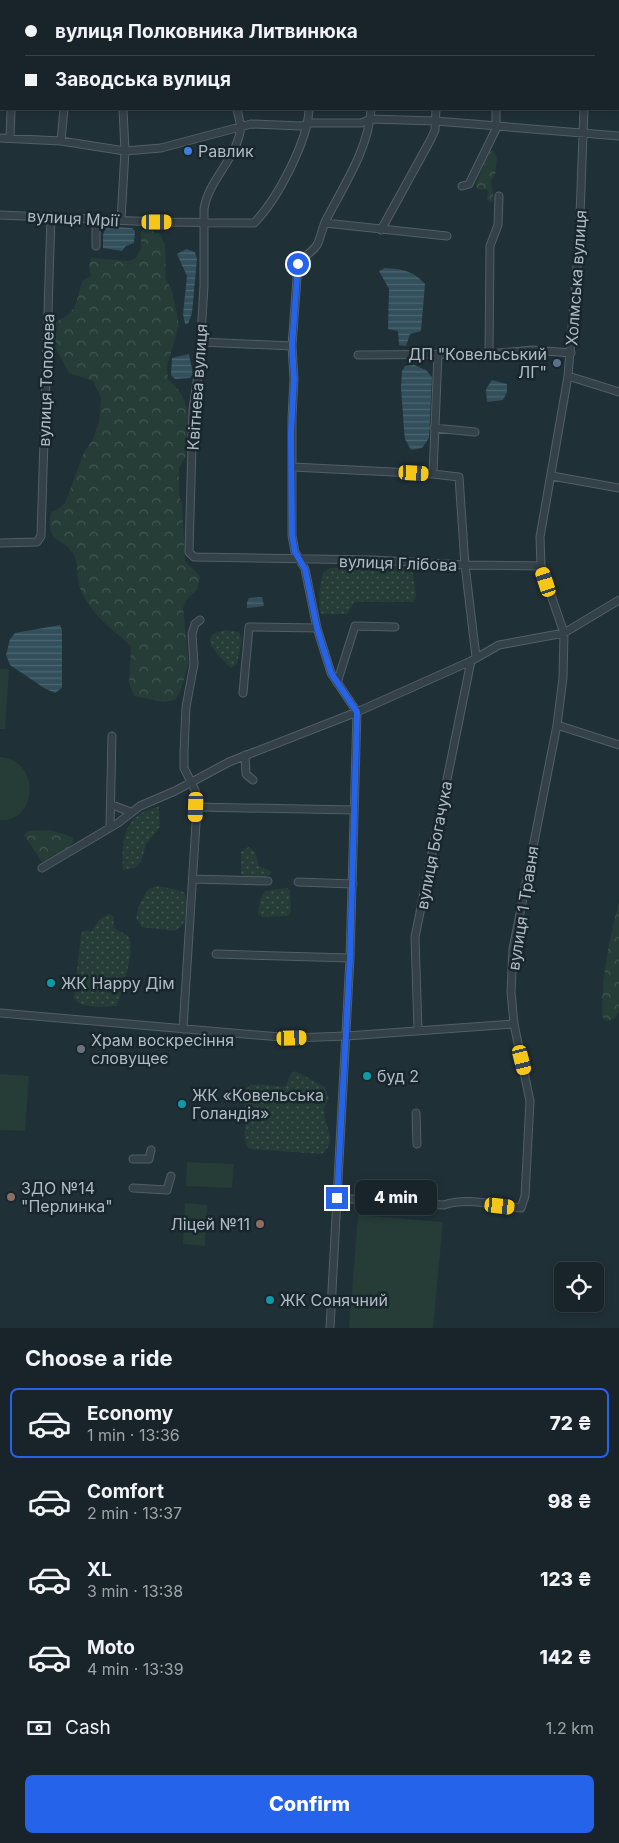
<!DOCTYPE html>
<html lang="en">
<head>
<meta charset="utf-8">
<style>
	body { margin:0; font-family:Inter,sans-serif; background:#212c31; color:#f1f3f6; height:100vh; display:flex; flex-direction:column; font-size:19px; white-space:nowrap }
	* { box-sizing:border-box; margin:0 }
	p { font-size:16px; color:#9fa4a8 }
	.icon { flex:none; width:28px; height:28px; fill:none; stroke:currentColor; stroke-width:2; stroke-linecap:round; stroke-linejoin:round }
	.map { position:relative; height:1328px; overflow:hidden }
	.sheet { display:flex; flex-direction:column; background:#182429; flex:1 }
	.sheet>* { flex:none }
	.banner { position:absolute; left:0px; top:0px; width:620px; height:110px; box-shadow:0 2px 8px #0003,0 0 0 1px #364146; display:grid; align-content:center; height:110px; padding:0 25px; background:#182429 }
	.controls { position:absolute; left:554px; top:1262px; display:grid; gap:10px }
	.controls a { display:grid; place-items:center; width:50px; height:50px; border-radius:8px; background:#182429; box-shadow:0 2px 8px #0003,0 0 0 1px #364146; font-size:25px }
	.end { position:absolute; width:22px; height:22px; margin:-11px; border:6px solid #2563eb; background:#fff; box-shadow:0 0 0 2px #fff }
	.from { border-radius:50% }
	.bubble { position:absolute; height:35px; border-radius:8px; background:#182429; box-shadow:0 2px 8px #0003,0 0 0 1px #364146; font-size:16px; font-weight:800; line-height:35px; text-align:center }
	.car { position:absolute; width:15px; height:30px; margin:-15px -8px; border-radius:6px; box-shadow:0 0 4px 1px #0007; background:linear-gradient(#f5c518 24%,#345 0 40%,#f5c518 0 76%,#345 0 86%,#f5c518 0) }
	.banner b { display:flex; align-items:center; gap:18px; height:48px; font-size:19px }
	.banner b+b { border-top:1px solid #364146 }
	.banner i { width:12px; height:12px; background:#f1f3f6 }
	ul { padding:0; list-style:none }
	li { display:flex; align-items:center; gap:15px; height:70px; margin:0 10px 8px; padding:0 15px; border:2px solid transparent; border-radius:8px }
	li div { flex:1 }
	li b { display:block; font-size:19px }
	li em { font-style:normal; font-weight:800 }
	li.active { border-color:#2563eb }
	li>.icon { width:45px; height:45px; stroke-width:1.5 }
	h2 { padding:0 25px; font-size:22px; line-height:60px }
	.pay { display:flex; align-items:center; gap:12px; height:55px; padding:0 25px; font-size:19px }
	.pay p { margin-inline-start:auto }
	.primary-button { display:flex; gap:10px; margin-top:auto; padding:10px 25px }
	.primary-button a { flex:1; height:58px; border-radius:8px; background:#2563eb; color:#fff; font-size:20px; font-weight:800; line-height:58px; text-align:center }
	.map>svg:first-child { display:block }
	.grass { fill:url(#grass-dots) }
	.forest { fill:url(#forest-crowns) }
	.garden { fill:#253c37 }
	.water { fill:url(#water-rules) }
	.lines { fill:none; stroke-linecap:round; stroke-linejoin:round }
	.minor-casing { stroke:#515f66; stroke-width:9 }
	.minor { stroke:#344148; stroke-width:7 }
	.route { stroke:#2563eb; stroke-width:6 }
	.shop-dot { fill:#3f7fe0; stroke:#19262c; stroke-width:2 }
	.service-dot { fill:#5c6f8a; stroke:#19262c; stroke-width:2 }
	.culture-dot { fill:#0f9aa8; stroke:#19262c; stroke-width:2 }
	.worship-dot { fill:#6b7280; stroke:#19262c; stroke-width:2 }
	.education-dot { fill:#8d6e63; stroke:#19262c; stroke-width:2 }
	.labels { text-anchor:middle; dominant-baseline:central; stroke-width:5; stroke-linejoin:round; paint-order:stroke }
	.poi-label { font-size:16px; fill:#aebcc5; stroke:#19262c; text-anchor:start }
	.street-label { font-size:16px; fill:#aebcc5; stroke:#19262c }
</style>
</head>
<body>
<div class="map">
<svg width="619" height="1328" viewBox="0 0 619 1328">
	<defs>
		<pattern id="grass-dots" width="8" height="8" patternUnits="userSpaceOnUse" patternTransform="scale(1.25)"><rect width="8" height="8" fill="#253c37"/><path d="M2 2h.1M6 6h.1" fill="none" stroke="#425652" stroke-width="1.8" stroke-linecap="round"/></pattern>
		<pattern id="forest-crowns" width="20" height="18" patternUnits="userSpaceOnUse" patternTransform="scale(1.25)"><rect width="20" height="18" fill="#253c37"/><path d="M2 6a3 3 0 1 1 6 0M12 15a3 3 0 1 1 6 0" fill="none" stroke="#425652"/></pattern>
		<pattern id="water-rules" width="6" height="5" patternUnits="userSpaceOnUse" patternTransform="scale(1.25)"><rect width="6" height="5" fill="#324f5c"/><path d="M0 2.5h6" fill="none" stroke="#4d6672"/></pattern>
	</defs>
	<rect width="100%" height="100%" fill="#203037"/>
	<path class="grass" d="M382,565l21,2 10,6 3,23 -3,6h-59l-7,12h-26c-4,-7 -1,-34 3,-42l6,-4z
		M225,630l14,2 3,7 -5,25 -6,4 -14,-14 -6,-9 -1,-7 3,-4z
		M159,807l1,20 -14,17 -5,18 -6,6 -12,2c-2,-29 1,-58 36,-63z
		M249,847l6,5 4,14 12,5v3c-8,4 -22,5 -30,0v-23z
		M157,886l22,4 6,3c4,14 4,32 -11,38l-32,-4 -6,-9 3,-13 9,-16z
		M287,888l3,2 1,22 -3,4 -26,1 -4,-4 2,-13 5,-9z
		M109,914l5,3v11c4,3 10,5 14,8 9,9 -7,59 -11,70 -12,0 -36,4 -43,-8l7,-64 3,-4 7,1 9,-12z
		M295,1071l30,16 4,12c-2,3 -5,7 -5,11 0,15 15,34 -3,44l-71,-5c-10,-9 -3,-22 -4,-34 0,-8 -5,-16 -1,-24 1,-2 3,-4 5,-6 12,-2 23,2 36,1l4,-11z"/>
	<path class="forest" d="M493,151l4,7 -2,17 -4,6 3,19 -4,3 -3,-4 1,-9 -11,-1 -1,-5 13,-32z
		M146,229l14,5 5,11 1,35 6,10 7,35 -12,41 1,13c6,6 13,12 16,21 7,15 8,56 -5,67v28l3,9 3,57 15,15 -3,14 -10,9 -4,9 6,54 -8,28 -6,10 -11,2 -30,-6 -5,-13 2,-37c-20,-18 -40,-31 -51,-58 -4,-10 -1,-20 -5,-30 -7,-22 -31,-10 -24,-46l7,-3 7,-6 19,-51 9,-13 6,-17 2,-24 -8,-17 -24,-8 -19,-35 7,-17c24,-11 17,-20 26,-41l8,-4 -2,-9 2,-9 38,3 7,-3 5,-10v-17z
		M49,830l18,5 6,3c0,12 -20,22 -31,24l-18,-27 4,-4z
		M619,902v110l-5,7 -7,2 -5,-4c-1,-39 7,-77 17,-115z"/>
	<path class="garden" d="M0,669h9l-4,60h-5z
		M0,757c42,3 37,66 0,63z
		M0,1074l29,2 -4,55 -25,-1z
		M187,1162l47,2 -2,24 -46,-2z
		M185,1203l22,2 -2,41 -22,-2z
		M358,1215l85,7 -10,106h-84z"/>
	<path class="water" d="M106,226l26,2 3,3 -1,12 -8,3 -4,5 -19,-3v-13z
		M186,249l9,3 2,7 -5,54 -4,11h-3l-2,-10 4,-38 -10,-22z
		M385,268c17,1 29,3 40,16l-4,47 -11,3 -4,12 -7,-1 -1,-14 -10,-2 1,-40 -10,-18z
		M189,354l4,20 -3,4 -15,1 -4,-4 1,-17z
		M414,365l12,5 6,7 -3,61 -7,10 -11,2 -6,-11 -1,-9 -3,-43 1,-16 3,-5z
		M492,380l15,4v8l-4,8 -16,2 -1,-13z
		M262,597l2,9 -17,2v-6l2,-4z
		M60,625l2,5v58l-7,5 -11,-5 -34,-23 -4,-10 4,-16 5,-6z"/>
	<g class="lines">
		<g class="minor-casing">
			<path id="minor" d="M6,1l1,-1
				M66,1l1,-1
				M125,1v-1
				M289,1v-1
				M586,1v-1
				M237,109c1,7 5,15 3,23 -5,28 -32,49 -36,77v77l-5,82 -6,41 -4,143 5,5 178,3 93,5 11,92
				M496,127v-18
				M0,138l61,3 64,10 36,-3 90,-24 50,2 8,-3h52l10,-4 65,2 183,15
				M10,138l1,-29
				M61,141l3,-32
				M462,186l7,-2 28,-57
				M0,215l157,7 97,1c23,-23 54,-82 55,-114
				M121,220l4,-69 -2,-42
				M325,223l122,13
				M381,230l50,-91 4,-9 1,-21
				M96,246v-27
				M201,342l91,4
				M489,354l1,-108 8,-21 1,-29
				M358,355l131,-1 44,-4 38,3
				M568,376l51,16
				M434,428l41,4
				M293,467l140,7 5,-120
				M433,474l26,3 6,88 76,1
				M552,476l67,12
				M0,543l37,-1 4,-6 10,-320
				M337,683l18,-57 40,1
				M243,693l6,-66 68,1
				M557,725l62,20
				M245,755l1,19 7,6
				M112,805l19,7
				M197,807l157,3
				M110,827l2,-91
				M42,868l76,-45 22,-17 35,-15 54,-29 128,-50 114,-51 28,-16 65,-12 55,-33
				M193,879l75,2
				M298,882l55,2
				M216,954l134,4
				M0,1013l292,25 55,-2 167,-12
				M183,1029l14,-222 -2,-17 -11,-22v-17l2,-44 8,-43 -2,-30 3,-10 5,-4
				M418,1030l-3,-93 56,-276
				M416,1113l1,31
				M133,1159h16l2,-9
				M133,1188l34,2 4,-14
				M337,1198l107,7c23,-8 53,0 77,3l4,-12 5,-95 -16,-77 -3,-32 2,-43 44,-224 6,-47 1,-45 -23,-67 -1,-29 28,-161 11,-134 5,-133
				M330,1328l20,-370 7,-246 -26,-39 -14,-45 -12,-59 -10,-17 -3,-17v-117l2,-39 -2,-33 6,-82c5,-8 14,-11 19,-19 4,-8 5,-17 9,-25 18,-35 43,-72 45,-111"/>
		</g>
		<use href="#minor" class="minor"/>
	</g>
	<g class="lines">
		<path class="route" d="M298,264l-6,82 2,33 -3,54 1,102 3,17 10,17 12,59 14,45 26,39 -7,246 -13,240"/>
	</g>
	<circle class="shop-dot" cx="188" cy="151" r="5"/>
	<circle class="service-dot" cx="557" cy="363" r="5"/>
	<g class="culture-dot">
		<circle cx="51" cy="983" r="5"/>
		<circle cx="367" cy="1076" r="5"/>
		<circle cx="182" cy="1104" r="5"/>
		<circle cx="270" cy="1300" r="5"/>
	</g>
	<circle class="worship-dot" cx="81" cy="1049" r="5"/>
	<g class="education-dot">
		<circle cx="11" cy="1197" r="5"/>
		<circle cx="260" cy="1224" r="5"/>
	</g>
	<g class="labels">
		<g class="poi-label">
			<text x="198" y="151">Равлик</text>
			<text x="547" y="354" text-anchor="end">ДП "Ковельський<tspan x="547" dy="18">ЛГ"</tspan></text>
			<text x="61" y="983">ЖК Happy Дім</text>
			<text x="91" y="1040">Храм воскресіння<tspan x="91" dy="18">словущеє</tspan></text>
			<text x="377" y="1076">буд 2</text>
			<text x="192" y="1095">ЖК «Ковельська<tspan x="192" dy="18">Голандія»</tspan></text>
			<text x="21" y="1188">ЗДО №14<tspan x="21" dy="18">"Перлинка"</tspan></text>
			<text x="250" y="1224" text-anchor="end">Ліцей №11</text>
			<text x="280" y="1300">ЖК Сонячний</text>
		</g>
		<g class="street-label">
			<text transform="translate(73 218) rotate(3)">вулиця Мрії</text>
			<text transform="translate(576 278) rotate(-86)">Холмська вулиця</text>
			<text transform="translate(46 380) rotate(-88)">вулиця Тополева</text>
			<text transform="translate(197 387) rotate(-86)">Квітнева вулиця</text>
			<text transform="translate(398 563) rotate(2)">вулиця Глібова</text>
			<text transform="translate(434 845) rotate(-79)">вулиця Богачука</text>
			<text transform="translate(523 908) rotate(-81)">вулиця 1 Травня</text>
		</g>
	</g>
</svg>
<div class="controls">
<a><svg class="icon" aria-label="locate" viewBox="0 0 24 24"><circle cx="12" cy="12" r="6"/><path d="M12 2v4M12 18v4M2 12h4M18 12h4"/></svg></a>
</div>
<i class="end from" style="left:298px;top:264px"></i>
<i class="end" style="left:337px;top:1198px"></i>
<div class="bubble" style="left:355px;top:1180px;width:82px">4 min</div>
<i class="car" style="left:157px;top:222px;rotate:90deg"></i>
<i class="car" style="left:414px;top:473px;rotate:93deg"></i>
<i class="car" style="left:546px;top:582px;rotate:342deg"></i>
<i class="car" style="left:196px;top:807px;rotate:182deg"></i>
<i class="car" style="left:292px;top:1038px;rotate:88deg"></i>
<i class="car" style="left:522px;top:1060px;rotate:166deg"></i>
<i class="car" style="left:500px;top:1206px;rotate:96deg"></i>
<div class="banner">
<b><i class="from"></i>вулиця Полковника Литвинюка</b>
<b><i></i>Заводська вулиця</b>
</div>
</div>
<section class="sheet">
<h2>Choose a ride</h2>
<ul>
<li class="active"><svg class="icon" aria-label="car" viewBox="0 0 24 24"><path d="M5 17H2v-5l4-1 3-4h7l3 4 3 1v5h-3M9 17h6M6 11h13"/><circle cx="7" cy="17" r="2"/><circle cx="17" cy="17" r="2"/></svg><div><b>Economy</b><p>1 min · 13:36</p></div><em>72 ₴</em></li>
<li><svg class="icon" aria-label="car" viewBox="0 0 24 24"><path d="M5 17H2v-5l4-1 3-4h7l3 4 3 1v5h-3M9 17h6M6 11h13"/><circle cx="7" cy="17" r="2"/><circle cx="17" cy="17" r="2"/></svg><div><b>Comfort</b><p>2 min · 13:37</p></div><em>98 ₴</em></li>
<li><svg class="icon" aria-label="car" viewBox="0 0 24 24"><path d="M5 17H2v-5l4-1 3-4h7l3 4 3 1v5h-3M9 17h6M6 11h13"/><circle cx="7" cy="17" r="2"/><circle cx="17" cy="17" r="2"/></svg><div><b>XL</b><p>3 min · 13:38</p></div><em>123 ₴</em></li>
<li><svg class="icon" aria-label="car" viewBox="0 0 24 24"><path d="M5 17H2v-5l4-1 3-4h7l3 4 3 1v5h-3M9 17h6M6 11h13"/><circle cx="7" cy="17" r="2"/><circle cx="17" cy="17" r="2"/></svg><div><b>Moto</b><p>4 min · 13:39</p></div><em>142 ₴</em></li>
</ul>
<div class="pay"><svg class="icon" aria-label="cash" viewBox="0 0 24 24"><path d="M3 7h18v10H3z"/><circle cx="12" cy="12" r="2"/></svg>Cash<p>1.2 km</p></div>
<div class="primary-button"><a>Confirm</a></div>
</section>
</body>
</html>
